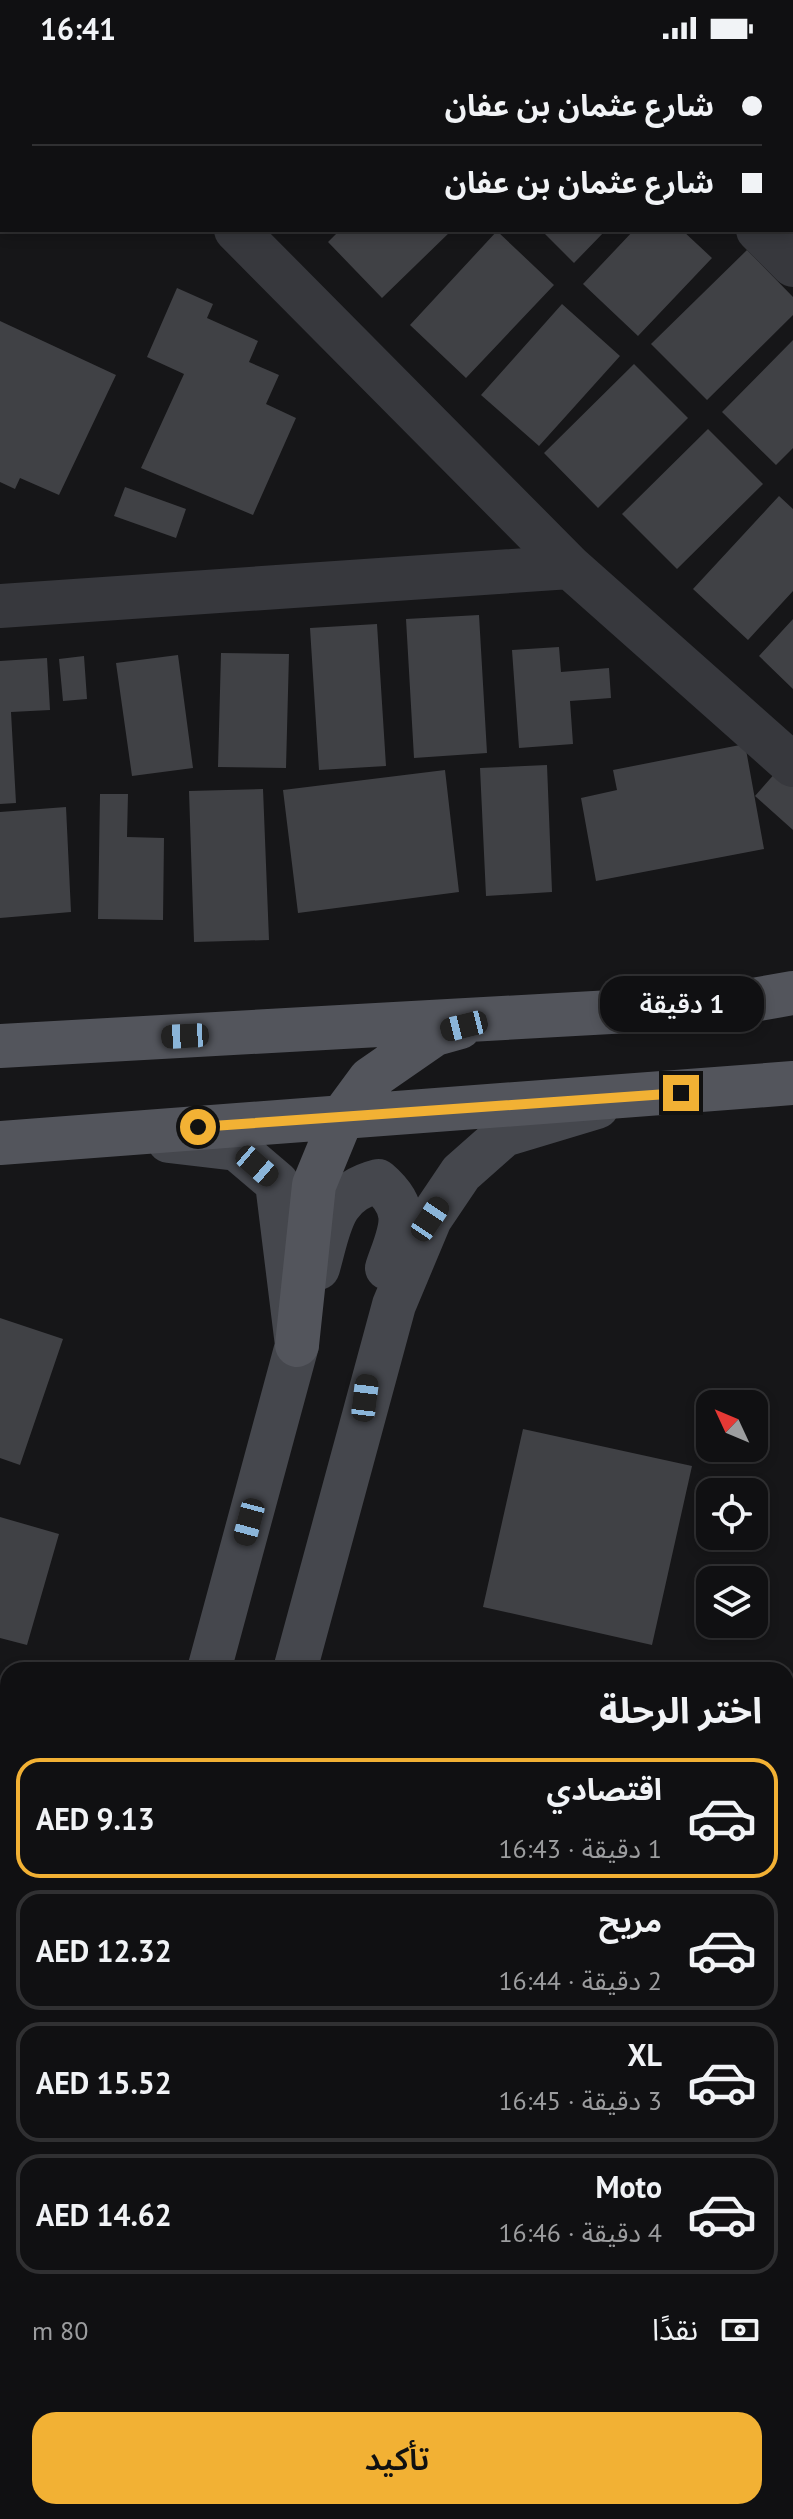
<!DOCTYPE html>
<html lang="ar">
<head>
<meta charset="utf-8">
<style>
	body { margin:0; font-family:"PT Sans","Noto Sans Arabic",sans-serif; background:#1e1e20; color:#f1f3f6; direction:rtl; height:100vh; display:flex; flex-direction:column; font-size:30px; white-space:nowrap }
	* { box-sizing:border-box; margin:0 }
	p { font-size:26px; color:#9c9d9f }
	.icon { flex:none; width:44px; height:44px; fill:none; stroke:currentColor; stroke-width:2; stroke-linecap:round; stroke-linejoin:round }
	.map { position:relative; flex:1; overflow:hidden; direction:ltr }
	.panel { position:absolute; left:0px; top:1606px; width:794px; height:858px; display:flex; flex-direction:column; background:#101012; border-radius:24px 24px 0 0; box-shadow:0 4px 12px #0003,0 0 0 2px #303032; direction:rtl }
	.panel>* { flex:none }
	.banner { position:absolute; left:0px; top:0px; width:794px; height:176px; box-shadow:0 4px 12px #0003,0 0 0 2px #303032; direction:rtl; display:grid; align-content:center; height:176px; padding:0 32px; background:#101012 }
	.needle { width:52px; rotate:314deg }
	.controls { position:absolute; left:696px; top:1334px; display:grid; gap:16px }
	.controls a { display:grid; place-items:center; width:72px; height:72px; border-radius:16px; background:#101012; box-shadow:0 4px 12px #0003,0 0 0 2px #303032; font-size:40px }
	.end { position:absolute; width:36px; height:36px; margin:-18px; border:10px solid #f2b134; background:#111; box-shadow:0 0 0 4px #111 }
	.from { border-radius:50% }
	.bubble { position:absolute; height:56px; border-radius:24px; background:#101012; box-shadow:0 4px 12px #0003,0 0 0 2px #303032; font-size:26px; font-weight:600; line-height:56px; text-align:center; direction:rtl }
	.car { position:absolute; width:24px; height:48px; margin:-24px -12px; border-radius:10px; box-shadow:0 0 6px 2px #0007; background:linear-gradient(#222 24%,#8ab4d8 0 40%,#222 0 76%,#8ab4d8 0 86%,#222 0) }
	.banner b { display:flex; align-items:center; gap:28px; height:76px; font-size:30px }
	.banner b+b { border-top:2px solid #303032 }
	.banner i { width:20px; height:20px; background:#f1f3f6 }
	ul { padding:0; list-style:none }
	li { display:flex; align-items:center; gap:24px; height:120px; margin:0 16px 12px; padding:0 16px; border:4px solid #303032; border-radius:24px }
	li div { flex:1 }
	li b { display:block; font-size:30px }
	li em { font-style:normal; font-weight:600 }
	li.on { border-color:#f2b134 }
	li>.icon { width:72px; height:72px; stroke-width:1.5 }
	h2 { padding:0 32px; font-size:36px; line-height:96px }
	.pay { display:flex; align-items:center; gap:20px; height:88px; padding:0 32px; font-size:30px }
	.pay p { margin-inline-start:auto }
	.primary-button { display:flex; gap:16px; margin-top:auto; padding:16px 32px }
	.primary-button a { flex:1; height:92px; border-radius:24px; background:#f2b134; color:#111; font-size:32px; font-weight:600; line-height:92px; text-align:center }
	.status { display:flex; justify-content:space-between; align-items:center; height:56px; padding:0 40px; background:#101012; direction:ltr }
	.status svg { height:22px; fill:currentColor }
	.map>svg:first-child { display:block }
	.building { fill:#404145 }
	.lines { fill:none; stroke-linecap:round; stroke-linejoin:round }
	.street { stroke:#37383d; stroke-width:44 }
	.secondary { stroke:#45474d; stroke-width:44 }
	.primary { stroke:#53555c; stroke-width:44 }
	.route { stroke:#f2b134; stroke-width:10 }
</style>
</head>
<body>
<div class="status"><b>16:41</b><svg viewBox="0 0 49 12"><path d="M0 12V9h3v3zM5 12V6h3v6zM10 12V3h3v9zM15 12V0h3v12zM26 1h20v11H26zM47 4h2v5h-2z"/></svg></div>
<div class="map">
<svg width="793" height="2463" viewBox="0 0 793 2463">
	<rect width="100%" height="100%" fill="#161618"/>
	<path class="building" d="M340,174h112l-70,68 -54,-56z
		M541,174h65l-32,33z
		M634,174h48l30,28 -74,78 -55,-52z
		M497,175l57,54 -88,93 -56,-53z
		M747,194l46,47v18l-86,85 -56,-56z
		M177,232l36,16 -6,14 51,23 -9,21 30,13 -13,29 30,14 -43,97 -112,-47 43,-94 -37,-17z
		M562,248l58,52 -81,90 -58,-51z
		M0,265l116,54 -57,120 -39,-17 -5,11 -15,-7z
		M793,284v108l-17,17 -54,-53z
		M634,308l54,54 -90,90 -54,-55z
		M708,373l55,55 -86,85 -55,-55z
		M125,431l61,22 -10,29 -62,-22z
		M779,440l14,13v82l-45,49 -55,-51z
		M479,559l8,138 -73,5 -8,-139z
		M793,563v70l-34,-33z
		M377,568l9,142 -67,4 -9,-142z
		M559,591l2,25 48,-4 2,30 -41,3 3,43 -54,4 -7,-98z
		M221,597l68,1 -3,114 -68,-1z
		M178,599l15,113 -61,8 -16,-113z
		M84,600l3,43 -24,2 -4,-42z
		M47,602l3,52 -39,2 5,91 -16,1v-143z
		M745,688l19,105 -168,32 -15,-83 36,-8 -4,-20z
		M547,709l5,127 -66,4 -6,-128z
		M445,714l14,122 -161,21 -15,-123z
		M777,715l16,15v44l-38,-34z
		M263,733l6,151 -75,2 -5,-151z
		M100,738h28l-1,43 37,1 -1,82 -65,-1z
		M66,751l5,105 -71,6v-106z
		M0,1262l63,21 -43,126 -20,-7z
		M523,1373l169,37 -40,179 -169,-38z
		M0,1461l59,17 -32,111 -27,-7z
		M0,1681l8,3v84l-8,-2z
		M0,1785l8,1v76l-8,-1z
		M0,1870l8,1v56l-7,30z
		M0,1974l8,1 -7,30h-1z
		M786,2396l7,2v65h-50l2,-7h41z"/>
	<g class="lines">
		<path class="street" d="M44,0l2,2
			M583,0l2,2
			M442,2l2,-2
			M236,174l334,337 223,198
			M758,174l35,35
			M0,550l570,-39"/>
		<path class="secondary" d="M169,1085l68,8 40,34 20,162 -88,325
			M318,1212c12,-42 13,-75 60,-87 35,30 22,49 9,87
			M295,1614l99,-365 36,-86 31,-46 43,-38 93,-28
			M0,2390l8,-30
			M64,2463l2,-7"/>
		<path class="primary" d="M0,990l719,-40 74,-13
			M0,1087l793,-60
			M297,1289l17,-160 28,-68 28,-38 65,-45 25,-7"/>
	</g>
	<g class="lines">
		<path class="route" d="M198,1071l483,-34"/>
	</g>
</svg>
<div class="controls">
<a><svg class="needle" viewBox="-14 -14 28 28"><path d="M0-13l5 13h-10z" fill="#e53935"/><path d="M0 13l5-13h-10z" fill="#9c9d9f"/></svg></a>
<a><svg class="icon" aria-label="locate" viewBox="0 0 24 24"><circle cx="12" cy="12" r="6"/><path d="M12 2v4M12 18v4M2 12h4M18 12h4"/></svg></a>
<a><svg class="icon" aria-label="layers" viewBox="0 0 24 24"><path d="M12 4l9 5-9 5-9-5zM3 14l9 5 9-5"/></svg></a>
</div>
<i class="end from" style="left:198px;top:1071px"></i>
<i class="end" style="left:681px;top:1037px"></i>
<div class="bubble" style="left:600px;top:920px;width:164px">1 دقيقة</div>
<i class="car" style="left:464px;top:970px;rotate:256deg"></i>
<i class="car" style="left:185px;top:980px;rotate:267deg"></i>
<i class="car" style="left:257px;top:1110px;rotate:131deg"></i>
<i class="car" style="left:430px;top:1163px;rotate:34deg"></i>
<i class="car" style="left:365px;top:1342px;rotate:7deg"></i>
<i class="car" style="left:249px;top:1466px;rotate:195deg"></i>
<div class="banner">
<b><i class="from"></i>شارع عثمان بن عفان</b>
<b><i></i>شارع عثمان بن عفان</b>
</div>
<section class="panel">
<h2>اختر الرحلة</h2>
<ul>
<li class="on"><svg class="icon" aria-label="car" viewBox="0 0 24 24"><path d="M5 17H2v-5l4-1 3-4h7l3 4 3 1v5h-3M9 17h6M6 11h13"/><circle cx="7" cy="17" r="2"/><circle cx="17" cy="17" r="2"/></svg><div><b>اقتصادي</b><p>1 دقيقة · 16:43</p></div><em>AED 9.13</em></li>
<li><svg class="icon" aria-label="car" viewBox="0 0 24 24"><path d="M5 17H2v-5l4-1 3-4h7l3 4 3 1v5h-3M9 17h6M6 11h13"/><circle cx="7" cy="17" r="2"/><circle cx="17" cy="17" r="2"/></svg><div><b>مريح</b><p>2 دقيقة · 16:44</p></div><em>AED 12.32</em></li>
<li><svg class="icon" aria-label="car" viewBox="0 0 24 24"><path d="M5 17H2v-5l4-1 3-4h7l3 4 3 1v5h-3M9 17h6M6 11h13"/><circle cx="7" cy="17" r="2"/><circle cx="17" cy="17" r="2"/></svg><div><b>XL</b><p>3 دقيقة · 16:45</p></div><em>AED 15.52</em></li>
<li><svg class="icon" aria-label="car" viewBox="0 0 24 24"><path d="M5 17H2v-5l4-1 3-4h7l3 4 3 1v5h-3M9 17h6M6 11h13"/><circle cx="7" cy="17" r="2"/><circle cx="17" cy="17" r="2"/></svg><div><b>Moto</b><p>4 دقيقة · 16:46</p></div><em>AED 14.62</em></li>
</ul>
<div class="pay"><svg class="icon" aria-label="cash" viewBox="0 0 24 24"><path d="M3 7h18v10H3z"/><circle cx="12" cy="12" r="2"/></svg>نقدًا<p>80 m</p></div>
<div class="primary-button"><a>تأكيد</a></div>
</section>
</div>
</body>
</html>
